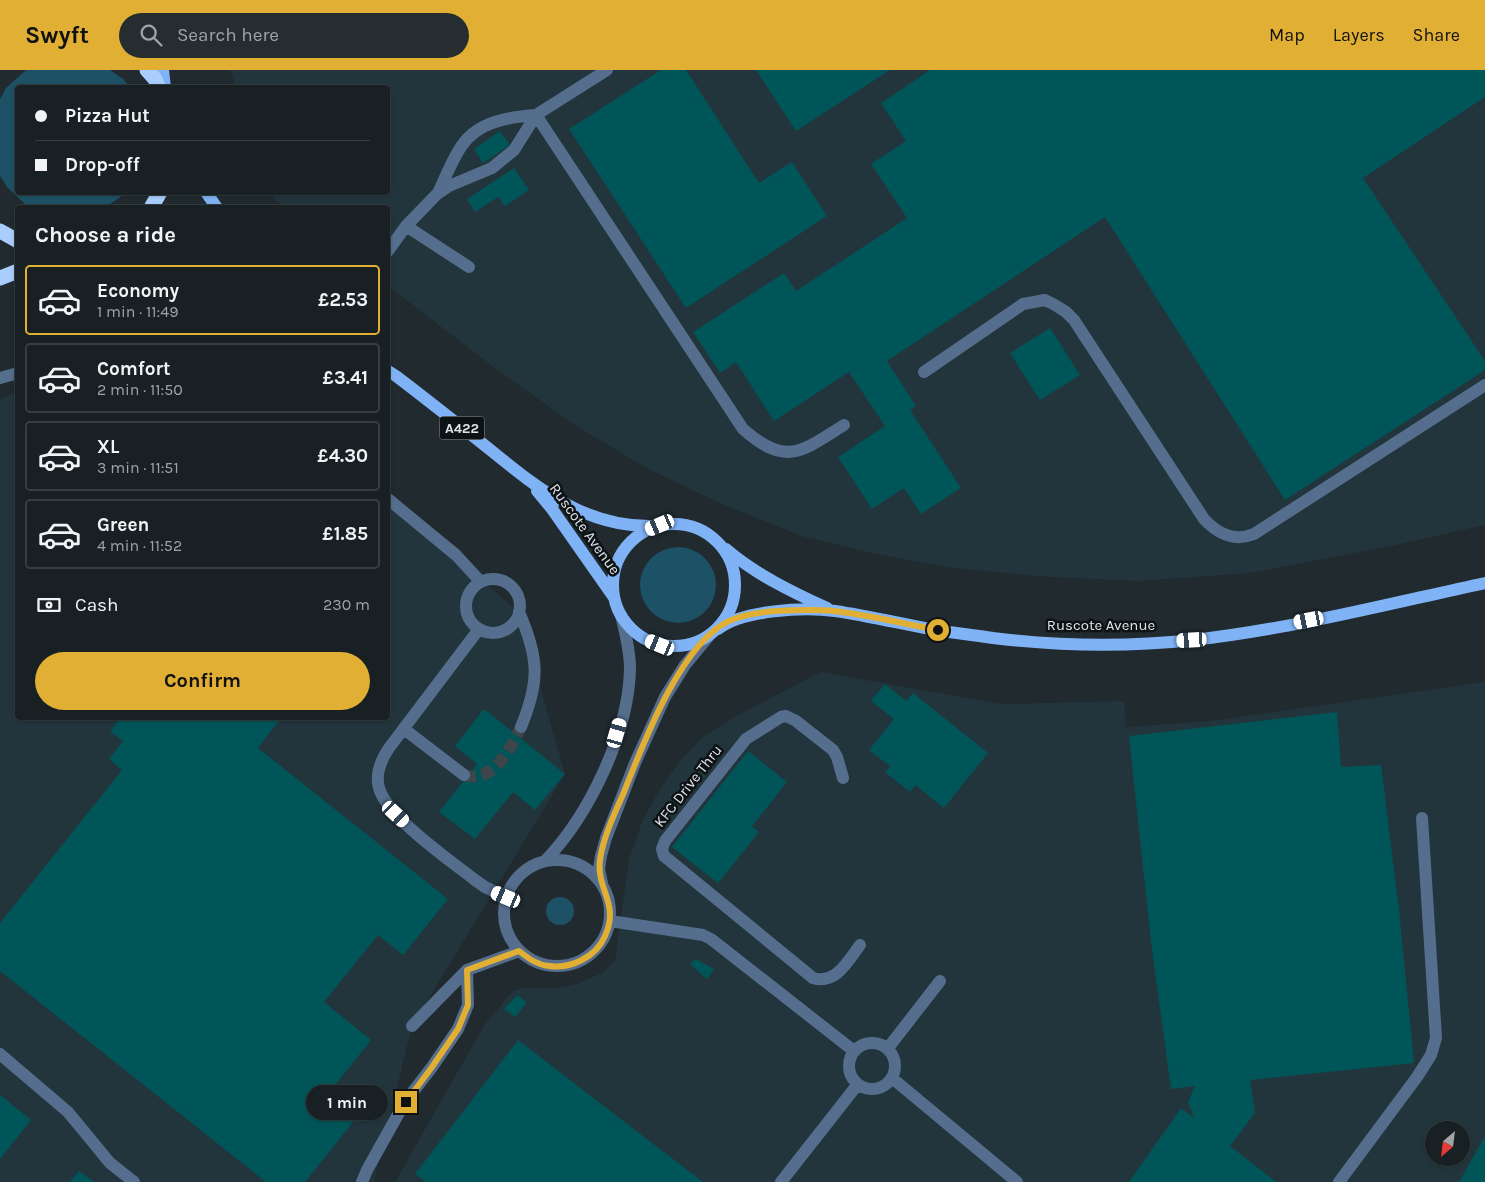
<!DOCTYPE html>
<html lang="en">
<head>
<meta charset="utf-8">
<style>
	body { margin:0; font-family:Karla,sans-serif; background:#252d30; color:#f1f3f6; height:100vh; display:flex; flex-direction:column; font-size:19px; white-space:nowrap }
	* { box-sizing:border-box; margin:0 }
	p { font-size:16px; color:#9fa3a6 }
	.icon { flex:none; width:28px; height:28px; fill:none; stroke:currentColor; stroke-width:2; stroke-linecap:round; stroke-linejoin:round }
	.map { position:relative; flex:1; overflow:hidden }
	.panel { position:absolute; left:15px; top:135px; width:375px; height:515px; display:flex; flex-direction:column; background:#182023; border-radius:5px; box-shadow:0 1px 4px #0004,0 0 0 1px #363e41 }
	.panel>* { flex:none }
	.banner { position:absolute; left:15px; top:15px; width:375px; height:110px; border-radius:5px; box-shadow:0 1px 4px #0004,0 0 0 1px #363e41; display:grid; align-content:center; height:110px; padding:0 20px; background:#182023 }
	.needle { width:32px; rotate:208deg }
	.buttons { position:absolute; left:1425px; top:1051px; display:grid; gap:10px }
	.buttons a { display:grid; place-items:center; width:45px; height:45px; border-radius:50%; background:#182023; box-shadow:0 1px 4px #0004,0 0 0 1px #363e41; font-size:25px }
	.end { position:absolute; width:22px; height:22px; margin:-11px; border:6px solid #e1af34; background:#111; box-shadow:0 0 0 2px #111 }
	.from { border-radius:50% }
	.bubble { position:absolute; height:35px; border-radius:18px; background:#182023; box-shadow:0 1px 4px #0004,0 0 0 1px #363e41; font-size:16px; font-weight:700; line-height:35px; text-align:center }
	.car { position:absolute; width:15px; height:30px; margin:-15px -8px; border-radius:6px; box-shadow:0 0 4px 1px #0007; background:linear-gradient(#fff 24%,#345 0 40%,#fff 0 76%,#345 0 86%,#fff 0) }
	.banner b { display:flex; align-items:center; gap:18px; height:48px; font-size:19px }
	.banner b+b { border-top:1px solid #363e41 }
	.banner i { width:12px; height:12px; background:#f1f3f6 }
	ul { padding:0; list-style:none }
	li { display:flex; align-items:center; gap:15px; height:70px; margin:0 10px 8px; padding:0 10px; border:2px solid #363e41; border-radius:5px }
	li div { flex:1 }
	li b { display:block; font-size:19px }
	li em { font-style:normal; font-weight:700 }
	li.active { border-color:#e1af34 }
	li>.icon { width:45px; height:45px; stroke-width:1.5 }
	h2 { padding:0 20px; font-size:22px; line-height:60px }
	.pay { display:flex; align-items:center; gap:12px; height:55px; padding:0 20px; font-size:19px }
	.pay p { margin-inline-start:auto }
	.cta { display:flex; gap:10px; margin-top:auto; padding:10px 20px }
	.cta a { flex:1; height:58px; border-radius:30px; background:#e1af34; color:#111; font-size:20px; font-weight:700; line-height:58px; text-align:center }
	header { display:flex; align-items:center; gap:30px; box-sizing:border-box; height:70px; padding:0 25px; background:#e1af34; color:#111 }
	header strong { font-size:24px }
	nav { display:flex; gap:28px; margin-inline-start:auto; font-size:18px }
	.search { width:350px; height:45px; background:#252d30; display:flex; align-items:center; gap:12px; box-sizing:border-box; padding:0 18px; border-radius:28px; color:#9fa3a6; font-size:19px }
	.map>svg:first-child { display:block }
	.built { fill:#23353c; fill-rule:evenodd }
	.green { fill:#1c5166 }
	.building { fill:#005558 }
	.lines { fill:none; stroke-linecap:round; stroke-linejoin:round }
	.minor-tunnel { stroke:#3c464b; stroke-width:12; stroke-dasharray:12 6; stroke-linecap:butt }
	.minor { stroke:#556e8e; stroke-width:12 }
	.major { stroke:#80b3f5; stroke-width:12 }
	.highway { stroke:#a9cefe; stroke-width:15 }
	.route { stroke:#e1af34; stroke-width:6 }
	.labels { text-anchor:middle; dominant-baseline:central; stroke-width:5; stroke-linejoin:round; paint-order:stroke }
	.shield { fill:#0d1214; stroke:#9fa6a8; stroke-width:1 }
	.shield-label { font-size:14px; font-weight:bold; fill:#dee5e8 }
	.street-label { font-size:15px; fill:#dee5e8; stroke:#0d1214 }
</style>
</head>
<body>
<header>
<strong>Swyft</strong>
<div class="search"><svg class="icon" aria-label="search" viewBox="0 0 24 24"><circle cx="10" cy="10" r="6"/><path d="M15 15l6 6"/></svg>Search here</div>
<nav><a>Map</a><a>Layers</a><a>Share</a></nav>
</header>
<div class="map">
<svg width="1485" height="1112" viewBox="0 0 1485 1112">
	<rect width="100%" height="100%" fill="#202a2f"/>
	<path class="built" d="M230,0h1255v455l-94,21 -141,27 -110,8 -91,-4 -103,-10 -74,-14 -71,-17 -81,-33 -72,-34 -75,-45 -82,-59 -103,-79v-78l-103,-1 -10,-8 -3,-6 116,-1v-104l-152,-1z
		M17,322l1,326h370v-215l131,109 46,162 -153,252 -38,156h-374v-782z
		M821,602l180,32 123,-3 2,26 85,-6 274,-39v500h-1090l90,-158 28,-33 11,-3h34l19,-4 27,-12 11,-12 14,-100 13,-38 15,-28 22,-32 25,-26 34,-21zM1434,1060h27v28h-27z"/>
	<path class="green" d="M26,0h84l13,9 7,8 -112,1v104l108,1 -20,14h-73l-7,-2 -19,-18 -7,-11v-77l6,-11z
		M640 515a38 38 0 1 1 76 0a38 38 0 1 1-76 0Z
		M546 841a14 14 0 1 1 28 0a14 14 0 1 1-28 0Z"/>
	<path class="building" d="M661,0h25l73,113 33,-21 35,54 -141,92 -117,-179z
		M756,0h134l-94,61z
		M930,0h555v27l-122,81 122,183v9l-200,130 -180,-283 -218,144 29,45 -6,4 51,78 -40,26 -17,-26 -32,21 -34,-52 47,-31 -36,-54 -75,49 -38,-59 -16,11 -27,-41 91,-59 12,18 111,-73 -36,-54 35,-23 -25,-38z
		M500,61l10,14 -27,18 -9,-14z
		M514,98l15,22 -24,16 -7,-9 -23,15 -8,-13z
		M1050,258l30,47 -40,25 -30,-47z
		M885,614l21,17 7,-8 75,60 -44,55 -29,-23 -5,7 -25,-20 5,-6 -21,-16 25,-31 -23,-18z
		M484,639l81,65 -30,36 -22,-18 -38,47 -36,-27 38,-48 -22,-18z
		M1337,642l4,55 40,-2 18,145 15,153 -164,17 5,33 -25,33 46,36h-147l52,-74 13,10 -6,-16 7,-16 -24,3 -20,-147 -22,-206z
		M121,648h160l-23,30 190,151 -45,56 -25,-20 -54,67 47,38 -46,58 29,23 -49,61h-39l-266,-211v-48l122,-153 -13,-11 14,-18 -13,-10z
		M748,681l39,31 -35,44 7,6 -41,51 -46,-36z
		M695,889l19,10 -7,10 -17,-15z
		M517,925l10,7 -12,15 -11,-8z
		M518,970l52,40 133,102h-277l-11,-8z
		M0,1025l31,25 -31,39z
		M1485,1066v46h-26z
		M79,1101l15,11h-24z"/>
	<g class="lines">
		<path class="minor-tunnel" d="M464,705c29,9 46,-26 57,-48"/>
		<path class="minor" d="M536,45l207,314c43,38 58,23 101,-4
			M439,121c6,-13 12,-28 20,-41 16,-28 48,-33 77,-35
			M406,156l63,41
			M388,181l18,-25 31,-32 12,-8 43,-18 22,-18 22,-35 71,-45
			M924,302l99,-68 22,-4 10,5 11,7 8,8 130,199c14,15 30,23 50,15l231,-149
			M0,308l18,-5
			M388,429l68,56 24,26
			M466 536a27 27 0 1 1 54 0a27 27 0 1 1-54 0Z
			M519,542c20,46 21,69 2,115
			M479,559l-90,119c-8,12 -14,26 -10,40 8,29 72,73 96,92l10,7 21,10
			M404,659l60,46
			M843,708l-6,-21 -4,-7 -37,-29 -10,-5 -5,1 -35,22 -81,102 -3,8 2,7 5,4 144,118c23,7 35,-17 47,-33
			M504 843a53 53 0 1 1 106 0a53 53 0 1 1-106 0Z
			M545,791c44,-46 84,-128 85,-193 0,-18 -5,-36 -9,-53
			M602,813l-3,-14 2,-13 5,-18 29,-75 30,-66 20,-32 24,-29
			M610,851l93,14 8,4 143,112
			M412,956l55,-56 52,-19
			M849 996a23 23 0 1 1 46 0a23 23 0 1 1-46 0Z
			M888,978l52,-67
			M0,984l68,58 42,51 24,19
			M892,1008l125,104
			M362,1112l5,-12 33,-59 12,-18 20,-26 26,-38 10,-24 -1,-35
			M781,1112l77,-98
			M1339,1112l78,-105 14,-22 5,-17 -14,-220"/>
		<path class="major" d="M163,0l2,18
			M206,122l11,16
			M388,301l8,5c29,22 58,45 87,68 52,42 100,84 171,82
			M537,421l15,18 61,87
			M613 515a61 61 0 1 1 122 0a61 61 0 1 1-122 0Z
			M726,479c29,25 66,43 101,59
			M718,559c25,-19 85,-22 117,-18 34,5 67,13 100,19 19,3 39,5 58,8 66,8 135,9 200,2 98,-11 195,-36 292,-57"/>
		<path class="highway" d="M147,0l8,9 4,9
			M151,138l9,-16
			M0,161l18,10
			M0,208l18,-7"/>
	</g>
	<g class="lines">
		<path class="route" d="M406,1032l26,-35 26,-38 10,-24 -1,-35 52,-19c9,7 18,14 30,15 22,3 47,-9 56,-30 15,-33 -9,-46 -5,-76 3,-23 15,-47 24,-68 19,-48 57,-149 105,-171 15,-7 32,-9 48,-10 19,-1 38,-2 57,0 35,4 70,13 104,19"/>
	</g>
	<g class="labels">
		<rect class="shield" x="439.5" y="346.5" width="45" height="23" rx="4"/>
		<g class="shield-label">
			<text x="462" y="358">A422</text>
		</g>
		<g class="street-label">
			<text transform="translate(585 459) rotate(54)">Ruscote Avenue</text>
			<text x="1101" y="555">Ruscote Avenue</text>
			<text transform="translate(688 716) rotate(-52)">KFC Drive Thru</text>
		</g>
	</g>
</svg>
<div class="buttons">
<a><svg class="needle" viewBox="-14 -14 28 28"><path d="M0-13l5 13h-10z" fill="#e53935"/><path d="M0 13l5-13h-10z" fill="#9fa3a6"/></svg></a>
</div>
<i class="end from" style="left:938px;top:560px"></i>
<i class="end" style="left:406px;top:1032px"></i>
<div class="bubble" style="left:306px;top:1015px;width:82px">1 min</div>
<i class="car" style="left:660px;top:455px;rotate:247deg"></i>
<i class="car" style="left:1309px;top:550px;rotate:259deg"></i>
<i class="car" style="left:1192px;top:570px;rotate:267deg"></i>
<i class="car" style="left:660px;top:575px;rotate:292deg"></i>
<i class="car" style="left:617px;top:663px;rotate:16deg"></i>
<i class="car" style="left:396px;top:744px;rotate:133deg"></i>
<i class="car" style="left:506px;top:827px;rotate:293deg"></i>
<div class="banner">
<b><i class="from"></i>Pizza Hut</b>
<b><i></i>Drop-off</b>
</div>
<section class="panel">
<h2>Choose a ride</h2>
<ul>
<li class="active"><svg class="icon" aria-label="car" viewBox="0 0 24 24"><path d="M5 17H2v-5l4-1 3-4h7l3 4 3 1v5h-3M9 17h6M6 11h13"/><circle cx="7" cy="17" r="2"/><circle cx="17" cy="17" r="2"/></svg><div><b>Economy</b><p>1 min · 11:49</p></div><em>£2.53</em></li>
<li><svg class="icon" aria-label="car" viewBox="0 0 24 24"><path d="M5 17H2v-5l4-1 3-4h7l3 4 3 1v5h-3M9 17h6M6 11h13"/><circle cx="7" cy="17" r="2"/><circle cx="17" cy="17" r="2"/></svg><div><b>Comfort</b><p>2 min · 11:50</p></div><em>£3.41</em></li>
<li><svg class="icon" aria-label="car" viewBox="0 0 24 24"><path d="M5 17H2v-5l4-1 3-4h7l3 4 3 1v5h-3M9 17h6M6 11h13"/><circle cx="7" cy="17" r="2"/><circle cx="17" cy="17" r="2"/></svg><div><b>XL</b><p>3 min · 11:51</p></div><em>£4.30</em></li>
<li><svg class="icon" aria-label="car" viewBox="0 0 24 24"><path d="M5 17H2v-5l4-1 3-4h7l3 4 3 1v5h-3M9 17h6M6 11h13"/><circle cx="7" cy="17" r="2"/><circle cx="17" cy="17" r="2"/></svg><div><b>Green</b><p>4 min · 11:52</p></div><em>£1.85</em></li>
</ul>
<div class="pay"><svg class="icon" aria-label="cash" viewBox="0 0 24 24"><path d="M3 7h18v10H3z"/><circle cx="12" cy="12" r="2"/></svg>Cash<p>230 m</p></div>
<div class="cta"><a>Confirm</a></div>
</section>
</div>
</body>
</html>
